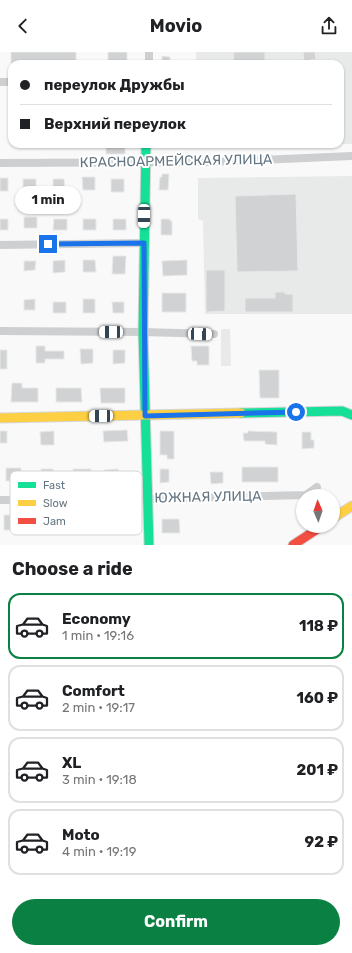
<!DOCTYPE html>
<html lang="en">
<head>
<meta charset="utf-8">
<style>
	body { margin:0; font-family:Rubik,sans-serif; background:#f6f6f6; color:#202124; height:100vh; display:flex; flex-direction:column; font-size:15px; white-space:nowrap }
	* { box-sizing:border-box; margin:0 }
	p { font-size:13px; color:#757577 }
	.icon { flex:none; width:22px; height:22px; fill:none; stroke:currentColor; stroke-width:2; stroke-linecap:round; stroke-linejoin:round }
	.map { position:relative; height:493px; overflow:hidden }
	.details { display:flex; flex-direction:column; background:#fff; flex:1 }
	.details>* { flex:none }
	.guide { position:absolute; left:8px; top:8px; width:336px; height:88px; border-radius:12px; box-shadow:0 1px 3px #0004; display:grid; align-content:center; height:88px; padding:0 12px; background:#fff }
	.needle { width:26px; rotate:358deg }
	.buttons { position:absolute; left:296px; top:437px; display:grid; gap:8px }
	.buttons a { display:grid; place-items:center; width:44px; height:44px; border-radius:50%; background:#fff; box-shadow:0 1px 3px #0004; font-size:20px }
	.end { position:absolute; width:18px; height:18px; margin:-9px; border:5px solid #1a73e8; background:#fff; box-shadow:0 0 0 2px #fff }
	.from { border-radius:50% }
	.bubble { position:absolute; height:28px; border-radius:14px; background:#fff; box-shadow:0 1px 3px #0004; font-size:13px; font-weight:700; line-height:28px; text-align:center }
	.car { position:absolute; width:12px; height:24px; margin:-12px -6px; border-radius:5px; box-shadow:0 0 3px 1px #0007; background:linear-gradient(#fff 24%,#345 0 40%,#fff 0 76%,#345 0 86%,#fff 0) }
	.guide b { display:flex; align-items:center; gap:14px; height:38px; font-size:15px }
	.guide b+b { border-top:1px solid #e0e0e0 }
	.guide i { width:10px; height:10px; background:#202124 }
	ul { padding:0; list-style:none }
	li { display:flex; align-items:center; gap:12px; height:66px; margin:0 8px 6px; padding:0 4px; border:2px solid #e0e0e0; border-radius:12px }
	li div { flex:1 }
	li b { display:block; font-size:15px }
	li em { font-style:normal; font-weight:700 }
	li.on { border-color:#0b8043 }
	li>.icon { width:36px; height:36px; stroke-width:1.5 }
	h2 { padding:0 12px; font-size:18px; line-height:48px }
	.button { display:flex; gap:8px; margin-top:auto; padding:8px 12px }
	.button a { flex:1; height:46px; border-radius:24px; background:#0b8043; color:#fff; font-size:16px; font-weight:700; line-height:46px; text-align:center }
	header { display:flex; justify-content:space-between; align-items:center; height:52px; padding:0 12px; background:#fff; font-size:18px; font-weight:700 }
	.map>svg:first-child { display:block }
	.built { fill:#e8e9e9 }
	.building { fill:#d0d2d3; stroke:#e8e8e8 }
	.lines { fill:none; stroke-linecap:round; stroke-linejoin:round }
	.fast-casing { stroke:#d5d6d7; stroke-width:11 }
	.slow-casing { stroke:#d5d6d7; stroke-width:11 }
	.jam-casing { stroke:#d5d6d7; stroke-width:11 }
	.street { stroke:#cecfd0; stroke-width:8 }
	.fast { stroke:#16e098; stroke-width:9 }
	.slow { stroke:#ffcf43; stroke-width:9 }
	.jam { stroke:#f24e42; stroke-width:9 }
	.route { stroke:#1a73e8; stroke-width:5 }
	.labels { text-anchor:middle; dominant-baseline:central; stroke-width:4; stroke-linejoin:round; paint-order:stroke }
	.street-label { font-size:14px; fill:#657683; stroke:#fff }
	.key { fill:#fff; stroke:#d1d6da; stroke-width:1 }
	.key-label { font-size:11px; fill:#657683 }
</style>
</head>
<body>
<header><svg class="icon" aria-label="back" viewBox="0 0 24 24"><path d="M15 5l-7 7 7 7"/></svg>Movio<svg class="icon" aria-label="share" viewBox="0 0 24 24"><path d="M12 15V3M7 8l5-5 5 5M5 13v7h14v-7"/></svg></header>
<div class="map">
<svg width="352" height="493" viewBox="0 0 352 493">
	<rect width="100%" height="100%" fill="#f9f9f9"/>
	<path class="built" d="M196,0h156v92h-12v-80h-144z
		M193,92h137l-137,3z
		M352,124v138h-147l-2,-93 -5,-2v-41z
		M221,277h9l1,37h-10z"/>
	<path class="building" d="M11,0h65v12h-65z
		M108,0h19v12h-19z
		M234,0h31v12h-32z
		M303,0h12l1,7 -12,2z
		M162,4l8,1v7h-8z
		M106,92h19v10h-19z
		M162,122h7l-1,16h-9l1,-13h2z
		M82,125h13v13h-12z
		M0,126h8v13h-8z
		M23,127h13v13h-13z
		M53,127h11l1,13h-12z
		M111,127h13v13h-13z
		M296,142l2,77 -61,1 -2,-76z
		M24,165h13v11h-13z
		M0,167h8v11h-8z
		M54,167h13v11h-14z
		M83,167h13v11h-13z
		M113,167h13v11h-13z
		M161,167h9v2h2v14h-11z
		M113,204h13l-1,18h-13z
		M65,208v12l-12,1v-12z
		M83,208h12l1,12h-13z
		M187,208v15l-24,1 -1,-15z
		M24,209h12l-1,9 -11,1z
		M206,218h19v41l-19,1z
		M275,240h10v2h8v18h-48v-14h30z
		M162,241h24v19h-24z
		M35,247v11h-11v-10z
		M83,247h12v14h-12z
		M53,250h13v11h-13z
		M112,250h12v11h-11z
		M36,294h9v5h19v8h-19v4h-9z
		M191,294h18v19h-12v-4h-5z
		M80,297h13v14l-12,1z
		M0,298h7v19h-7z
		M113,298h12v13l-12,1z
		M259,318h20v28h-19z
		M12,331h10v5h16v14h-27z
		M56,336h25l1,14h-26z
		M100,336h25v15h-24z
		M127,378l1,11 -24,1 -1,-11z
		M0,379h7v12h-7z
		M54,379v14h-13l-1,-13z
		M160,379h14v28h-7v-4h-7z
		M248,379l29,1v13l-12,-1v-3h-21l-1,-8h5z
		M302,380h9v8h3v8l-12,1z
		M242,415h36v15h-36z
		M6,416h15v13h-15z
		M41,417h12v14h-12z
		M73,417h18v5l13,-1v-3l14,-1 1,9h-3v4l-22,1v2h-20z
		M160,417h9v13l-9,1z
		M210,420h13v11l-12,1z
		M4,463h22v10h-6v5h-16z
		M162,467h17l1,14h-18z"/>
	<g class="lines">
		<g class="fast-casing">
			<path id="fast" d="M146,92l-3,188 6,213
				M241,361l101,-2 10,4"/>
		</g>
		<g class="slow-casing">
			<path id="slow" d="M0,366l241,-5
				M333,466l19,-12"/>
		</g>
		<g class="jam-casing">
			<path id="jam" d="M293,493l29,-19"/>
		</g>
		<path class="street" d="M149,0v12
			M0,30h12
			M0,111l211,-1 141,-6
			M0,193l144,-2
			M0,279l143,1 71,2
			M0,448l147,-1 159,-4 11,-8"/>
		<use href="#fast" class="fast"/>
		<use href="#slow" class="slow"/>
		<use href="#jam" class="jam"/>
	</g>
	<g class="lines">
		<path class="route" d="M48,192l96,-1 1,173 151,-4"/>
	</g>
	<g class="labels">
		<g class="street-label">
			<text transform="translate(176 109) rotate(-1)">КРАСНОАРМЕЙСКАЯ УЛИЦА</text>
			<text transform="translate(208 445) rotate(-1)">ЮЖНАЯ УЛИЦА</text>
		</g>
	</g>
	<rect x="10" y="419" width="132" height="64" rx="6" class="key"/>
	<rect x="18" y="430" width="18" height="6" fill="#16e098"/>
	<rect x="18" y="448" width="18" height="6" fill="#ffcf43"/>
	<rect x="18" y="466" width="18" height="6" fill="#f24e42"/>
	<g class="key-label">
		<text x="43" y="437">Fast</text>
		<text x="43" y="455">Slow</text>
		<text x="43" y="473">Jam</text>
	</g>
</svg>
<div class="buttons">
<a><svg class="needle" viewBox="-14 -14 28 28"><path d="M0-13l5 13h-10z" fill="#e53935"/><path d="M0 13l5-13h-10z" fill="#757577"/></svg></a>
</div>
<i class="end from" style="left:296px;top:360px"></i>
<i class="end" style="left:48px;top:192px"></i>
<div class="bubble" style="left:15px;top:134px;width:66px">1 min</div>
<i class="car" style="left:144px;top:164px;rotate:181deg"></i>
<i class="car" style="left:111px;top:280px;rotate:270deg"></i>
<i class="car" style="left:200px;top:282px;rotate:92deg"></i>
<i class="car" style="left:101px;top:364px;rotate:269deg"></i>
<div class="guide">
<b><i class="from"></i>переулок Дружбы</b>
<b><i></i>Верхний переулок</b>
</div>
</div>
<section class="details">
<h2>Choose a ride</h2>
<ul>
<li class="on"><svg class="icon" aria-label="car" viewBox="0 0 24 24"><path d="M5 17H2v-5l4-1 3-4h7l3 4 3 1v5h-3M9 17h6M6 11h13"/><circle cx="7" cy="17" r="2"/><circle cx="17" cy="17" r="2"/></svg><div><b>Economy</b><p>1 min · 19:16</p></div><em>118 ₽</em></li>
<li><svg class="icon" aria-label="car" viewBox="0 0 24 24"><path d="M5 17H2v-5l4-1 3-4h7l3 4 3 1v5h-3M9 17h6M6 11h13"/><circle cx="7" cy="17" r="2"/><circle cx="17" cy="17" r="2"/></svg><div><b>Comfort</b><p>2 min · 19:17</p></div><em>160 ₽</em></li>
<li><svg class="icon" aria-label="car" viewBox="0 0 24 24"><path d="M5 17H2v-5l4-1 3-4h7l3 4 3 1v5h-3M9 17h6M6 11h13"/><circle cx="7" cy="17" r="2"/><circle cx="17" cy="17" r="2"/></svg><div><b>XL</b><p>3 min · 19:18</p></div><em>201 ₽</em></li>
<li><svg class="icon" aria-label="car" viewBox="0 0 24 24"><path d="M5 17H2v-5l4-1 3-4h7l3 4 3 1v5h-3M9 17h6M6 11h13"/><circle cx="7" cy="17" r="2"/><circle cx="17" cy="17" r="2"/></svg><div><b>Moto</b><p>4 min · 19:19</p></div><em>92 ₽</em></li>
</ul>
<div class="button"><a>Confirm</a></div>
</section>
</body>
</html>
